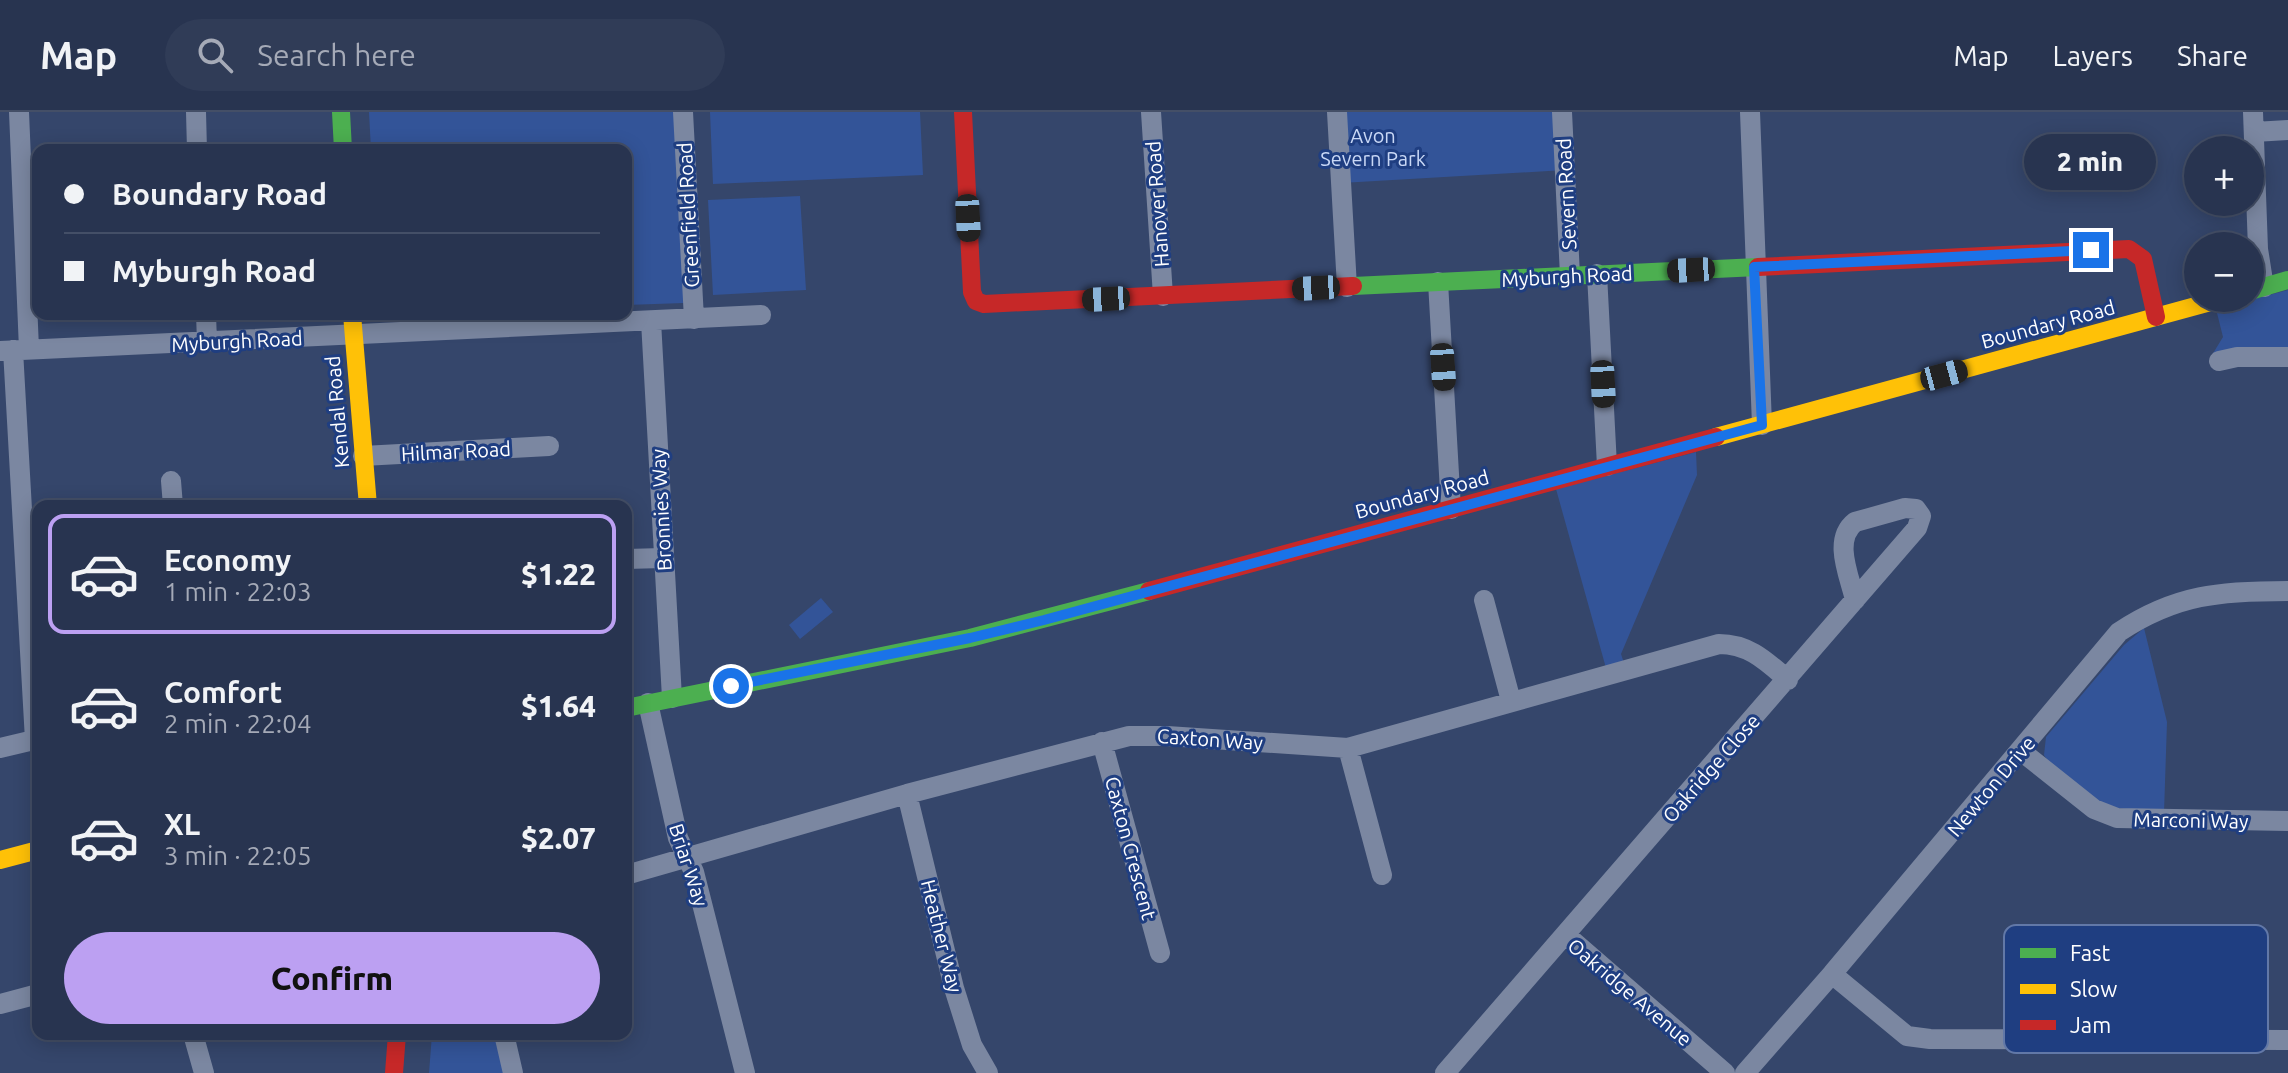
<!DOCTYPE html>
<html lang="en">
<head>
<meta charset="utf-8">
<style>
	body { margin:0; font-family:Ubuntu,sans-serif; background:#303c57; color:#f1f3f6; height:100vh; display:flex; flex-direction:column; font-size:30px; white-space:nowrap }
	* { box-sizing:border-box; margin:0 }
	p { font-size:26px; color:#a5aab7 }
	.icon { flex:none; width:44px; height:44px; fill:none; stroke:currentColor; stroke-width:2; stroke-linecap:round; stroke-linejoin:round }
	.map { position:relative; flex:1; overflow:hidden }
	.side { position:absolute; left:32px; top:388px; width:600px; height:540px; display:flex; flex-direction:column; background:#283450; border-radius:16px; box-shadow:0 4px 20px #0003,0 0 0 2px #444f67 }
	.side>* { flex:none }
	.top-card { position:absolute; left:32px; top:32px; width:600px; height:176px; border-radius:16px; box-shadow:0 4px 20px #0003,0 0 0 2px #444f67; display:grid; align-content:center; height:176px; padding:0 32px; background:#283450 }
	.buttons { position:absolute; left:2184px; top:24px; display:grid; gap:16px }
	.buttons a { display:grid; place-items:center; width:80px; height:80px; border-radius:50%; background:#283450; box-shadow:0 4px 20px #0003,0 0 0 2px #444f67; font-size:40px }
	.end { position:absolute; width:36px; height:36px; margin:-18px; border:10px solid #1a73e8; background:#fff; box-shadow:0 0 0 4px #fff }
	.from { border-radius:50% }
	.bubble { position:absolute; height:56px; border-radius:28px; background:#283450; box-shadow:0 4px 20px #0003,0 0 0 2px #444f67; font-size:26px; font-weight:800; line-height:56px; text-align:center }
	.car { position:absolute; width:24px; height:48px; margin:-24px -12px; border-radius:10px; box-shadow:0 0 6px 2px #0007; background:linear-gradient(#222 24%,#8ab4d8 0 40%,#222 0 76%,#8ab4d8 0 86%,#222 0) }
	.top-card b { display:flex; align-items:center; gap:28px; height:76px; font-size:30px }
	.top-card b+b { border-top:2px solid #444f67 }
	.top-card i { width:20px; height:20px; background:#f1f3f6 }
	ul { padding:14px 0 0; list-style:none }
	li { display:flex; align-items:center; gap:24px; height:120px; margin:0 16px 12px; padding:0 16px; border:4px solid transparent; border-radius:16px }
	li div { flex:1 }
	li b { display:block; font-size:30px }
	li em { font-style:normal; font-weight:800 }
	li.active { border-color:#bca0f2 }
	li>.icon { width:72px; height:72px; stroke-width:1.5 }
	.primary-button { display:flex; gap:16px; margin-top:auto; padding:16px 32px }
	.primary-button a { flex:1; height:92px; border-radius:48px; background:#bca0f2; color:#111; font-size:32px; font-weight:800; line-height:92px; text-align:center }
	header { display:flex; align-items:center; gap:48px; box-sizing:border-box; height:112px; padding:0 40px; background:#283450; border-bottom:2px solid #444f67 }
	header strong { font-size:38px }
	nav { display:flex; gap:44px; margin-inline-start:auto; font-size:28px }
	.search { width:560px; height:72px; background:#303c57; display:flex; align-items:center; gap:20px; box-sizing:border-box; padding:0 28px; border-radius:44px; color:#a5aab7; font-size:30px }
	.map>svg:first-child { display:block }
	.green { fill:#335498 }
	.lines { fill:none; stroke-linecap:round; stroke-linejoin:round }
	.street { stroke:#7b87a1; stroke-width:20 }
	.fast { stroke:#4caf50; stroke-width:18 }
	.slow { stroke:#ffc107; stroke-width:18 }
	.jam { stroke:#c62828; stroke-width:18 }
	.route { stroke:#1a73e8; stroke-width:10 }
	.labels { text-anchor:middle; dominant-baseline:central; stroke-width:6; stroke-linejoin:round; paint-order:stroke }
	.park-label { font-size:20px; fill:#c9d8f6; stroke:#1f3e81 }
	.street-label { font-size:20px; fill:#fff; stroke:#1f3e81 }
	.key { fill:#1f3e81; stroke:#6278a7; stroke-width:2 }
	.key-label { font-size:22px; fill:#fff }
</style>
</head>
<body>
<header>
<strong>Map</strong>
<div class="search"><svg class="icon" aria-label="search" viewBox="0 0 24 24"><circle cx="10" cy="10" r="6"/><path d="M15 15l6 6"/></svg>Search here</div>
<nav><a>Map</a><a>Layers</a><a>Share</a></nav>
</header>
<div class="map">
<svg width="2288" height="961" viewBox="0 0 2288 961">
	<rect width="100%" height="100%" fill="#35466b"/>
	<path class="green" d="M369,0h306l9,191 -58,2v-155h-255z
		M710,0h210l3,63 -210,9z
		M1337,0h225l3,58 -224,13z
		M800,84l6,94 -93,5 -5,-95z
		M2288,178v58l-76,7 11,-18 -7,-28z
		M1696,340l1,23 -76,179 3,9 -18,5 -50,-179z
		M821,486l12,14 -33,27 -11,-14z
		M2144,516l23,94 -3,91 -57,-6 -58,-44 -5,-8 2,-18 78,-92z
		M432,922h64l9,39h-76z"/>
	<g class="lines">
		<path class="street" d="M19,0l10,237
			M196,0l1,38
			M683,0l11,207
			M1151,0l12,184
			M1337,0l10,175
			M1562,0l8,164
			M1750,0l12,313
			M2253,0l5,137 6,38
			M2254,20l34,-2
			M1597,162l10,192
			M1438,170l13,227
			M206,202l1,28
			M651,209l21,377
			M13,238l22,390
			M0,239l761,-36
			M2219,249l18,-4h51
			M363,344l186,-10
			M171,369l2,25
			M626,447l37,-1
			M1484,488l27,101
			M648,591l30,135 16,34 51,201
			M1102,630l58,211
			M0,636l38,-9
			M1348,636l34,127
			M2021,639l73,58 23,9 171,3
			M907,682l47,194 18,57 16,28
			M626,763l281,-81 222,-58h38l181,12 371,-104c30,0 47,17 69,36
			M1566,823l159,138
			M1832,862l75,62 23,3 358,1
			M0,892l38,-10
			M193,922l11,39
			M504,922l9,39
			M1445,961l472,-545 4,-12 -5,-7 -11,-1 -50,14c-23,18 -5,55 0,78
			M1745,961l87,-99 287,-342c57,-38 102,-41 169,-41"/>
		<path class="fast" d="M341,0l2,38
			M1353,174l405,-19
			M2250,179l38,-11
			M626,596l344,-70 179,-47"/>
		<path class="slow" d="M352,202l16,192
			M1716,325l509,-139
			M0,748l38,-10"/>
		<path class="jam" d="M963,0l9,180 4,9 8,3 369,-18
			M1758,155l371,-18 14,10 13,58
			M1149,479l567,-154
			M394,961l3,-39"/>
	</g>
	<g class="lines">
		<path class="route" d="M731,574l239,-48 74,-18 718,-195 -8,-158 337,-17"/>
	</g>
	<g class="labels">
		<g class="park-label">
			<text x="1373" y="23">Avon<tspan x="1373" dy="23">Severn Park</tspan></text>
		</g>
		<g class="street-label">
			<text transform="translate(1566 82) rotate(-93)">Severn Road</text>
			<text transform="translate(1157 92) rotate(-94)">Hanover Road</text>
			<text transform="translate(688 103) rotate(-93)">Greenfield Road</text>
			<text transform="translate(1567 164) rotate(-3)">Myburgh Road</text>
			<text transform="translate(2048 212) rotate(-15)">Boundary Road</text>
			<text transform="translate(237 229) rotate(-3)">Myburgh Road</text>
			<text transform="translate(337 300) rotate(-95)">Kendal Road</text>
			<text transform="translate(456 339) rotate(-3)">Hilmar Road</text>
			<text transform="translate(1422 382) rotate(-15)">Boundary Road</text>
			<text transform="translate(661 398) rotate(-93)">Bronnies Way</text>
			<text transform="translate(1210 627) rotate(4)">Caxton Way</text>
			<text transform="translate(1711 656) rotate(-49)">Oakridge Close</text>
			<text transform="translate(1991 674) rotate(-50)">Newton Drive</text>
			<text transform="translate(2191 708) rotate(1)">Marconi Way</text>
			<text transform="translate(1131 736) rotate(75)">Caxton Crescent</text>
			<text transform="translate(689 753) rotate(72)">Briar Way</text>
			<text transform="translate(942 824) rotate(76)">Heather Way</text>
			<text transform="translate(1630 880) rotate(40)">Oakridge Avenue</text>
		</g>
	</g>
	<rect x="2004" y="813" width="264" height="128" rx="12" class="key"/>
	<rect x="2020" y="836" width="36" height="10" fill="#4caf50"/>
	<rect x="2020" y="872" width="36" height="10" fill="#ffc107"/>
	<rect x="2020" y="908" width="36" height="10" fill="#c62828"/>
	<g class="key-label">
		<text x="2070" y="849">Fast</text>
		<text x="2070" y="885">Slow</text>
		<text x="2070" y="921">Jam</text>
	</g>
</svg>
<div class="buttons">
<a>+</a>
<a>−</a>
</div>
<i class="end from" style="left:731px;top:574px"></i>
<i class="end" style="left:2091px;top:138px"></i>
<div class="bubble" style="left:2024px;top:22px;width:132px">2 min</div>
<i class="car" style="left:968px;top:106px;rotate:177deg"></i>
<i class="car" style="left:1691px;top:158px;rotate:267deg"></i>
<i class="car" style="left:1316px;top:176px;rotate:267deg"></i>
<i class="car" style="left:1106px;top:187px;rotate:267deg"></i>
<i class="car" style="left:1443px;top:255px;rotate:176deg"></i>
<i class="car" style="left:1944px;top:263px;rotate:75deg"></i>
<i class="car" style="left:1603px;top:272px;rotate:177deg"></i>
<div class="top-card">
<b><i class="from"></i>Boundary Road</b>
<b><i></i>Myburgh Road</b>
</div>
<section class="side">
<ul>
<li class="active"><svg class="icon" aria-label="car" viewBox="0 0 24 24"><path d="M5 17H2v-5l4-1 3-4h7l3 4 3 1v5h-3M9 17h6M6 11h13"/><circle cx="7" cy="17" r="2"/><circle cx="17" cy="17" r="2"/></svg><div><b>Economy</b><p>1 min · 22:03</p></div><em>$1.22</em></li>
<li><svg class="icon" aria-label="car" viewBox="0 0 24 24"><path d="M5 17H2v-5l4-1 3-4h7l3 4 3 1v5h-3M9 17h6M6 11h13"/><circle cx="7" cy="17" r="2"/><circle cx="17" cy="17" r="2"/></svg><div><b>Comfort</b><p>2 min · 22:04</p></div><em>$1.64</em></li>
<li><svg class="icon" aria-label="car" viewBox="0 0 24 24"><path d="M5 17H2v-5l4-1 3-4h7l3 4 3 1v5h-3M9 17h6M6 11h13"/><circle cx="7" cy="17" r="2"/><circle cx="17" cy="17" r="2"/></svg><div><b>XL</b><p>3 min · 22:05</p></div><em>$2.07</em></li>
</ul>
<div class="primary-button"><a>Confirm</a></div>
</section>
</div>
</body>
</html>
